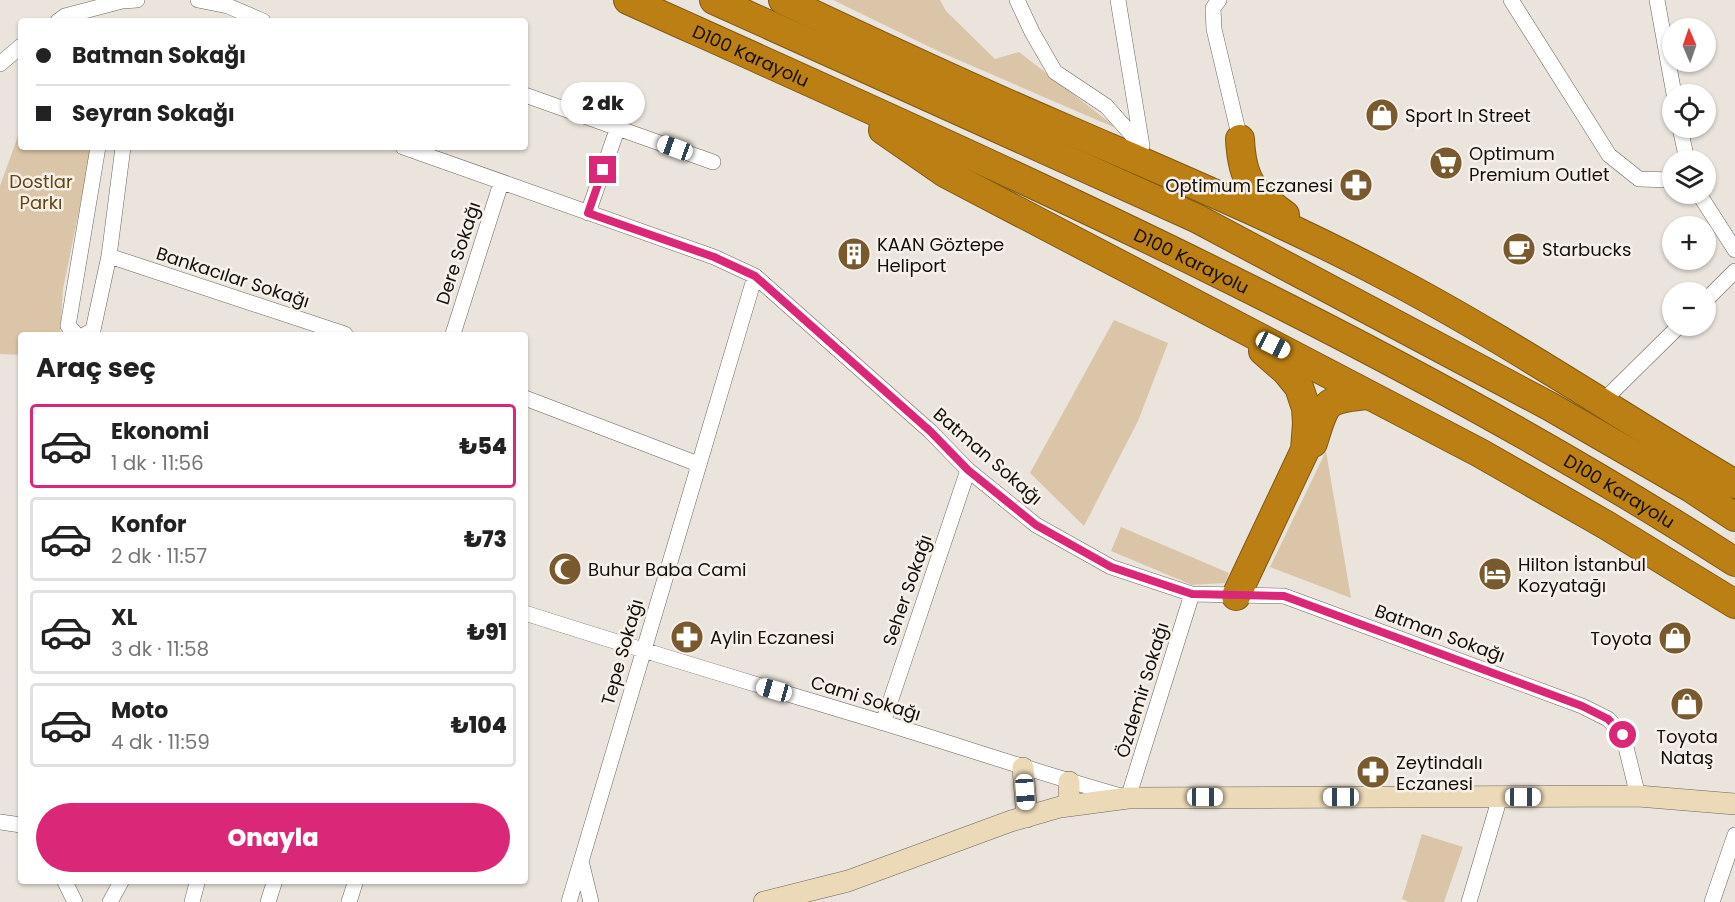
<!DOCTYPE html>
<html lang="tr">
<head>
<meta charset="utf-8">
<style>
	body { margin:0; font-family:Poppins,sans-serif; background:#f2f2f2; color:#222; height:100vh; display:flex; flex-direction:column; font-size:22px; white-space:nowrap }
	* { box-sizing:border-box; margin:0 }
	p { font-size:20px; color:#767676 }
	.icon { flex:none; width:33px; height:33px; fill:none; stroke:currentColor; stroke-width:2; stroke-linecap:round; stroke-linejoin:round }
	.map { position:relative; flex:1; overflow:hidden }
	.panel { position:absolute; left:18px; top:332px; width:510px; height:552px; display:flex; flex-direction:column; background:#fff; border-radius:6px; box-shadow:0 2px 4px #0004 }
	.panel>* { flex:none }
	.banner { position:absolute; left:18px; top:18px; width:510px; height:132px; border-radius:6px; box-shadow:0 2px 4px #0004; display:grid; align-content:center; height:132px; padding:0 18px; background:#fff }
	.needle { width:39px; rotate:358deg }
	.buttons { position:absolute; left:1662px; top:18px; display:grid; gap:12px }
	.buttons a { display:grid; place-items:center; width:54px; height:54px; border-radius:50%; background:#fff; box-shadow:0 2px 4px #0004; font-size:30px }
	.end { position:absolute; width:27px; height:27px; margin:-14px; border:8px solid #db2777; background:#fff; box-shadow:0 0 0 3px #fff }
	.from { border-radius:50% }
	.bubble { position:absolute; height:42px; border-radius:21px; background:#fff; box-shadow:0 2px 4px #0004; font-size:20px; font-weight:800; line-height:42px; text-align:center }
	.car { position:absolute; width:18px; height:36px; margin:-18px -9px; border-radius:8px; box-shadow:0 0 4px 2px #0007; background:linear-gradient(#fff 24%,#345 0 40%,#fff 0 76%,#345 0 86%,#fff 0) }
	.banner b { display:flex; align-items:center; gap:21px; height:57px; font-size:22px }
	.banner b+b { border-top:2px solid #e0e0e0 }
	.banner i { width:15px; height:15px; background:#222 }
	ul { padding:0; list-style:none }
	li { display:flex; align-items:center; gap:18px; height:84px; margin:0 12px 9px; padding:0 6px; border:3px solid #e0e0e0; border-radius:6px }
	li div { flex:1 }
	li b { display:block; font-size:22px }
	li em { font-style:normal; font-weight:800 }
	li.on { border-color:#db2777 }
	li>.icon { width:54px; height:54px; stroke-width:1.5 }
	h2 { padding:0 18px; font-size:27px; line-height:72px }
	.primary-button { display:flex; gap:12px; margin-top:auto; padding:12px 18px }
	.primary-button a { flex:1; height:69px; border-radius:36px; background:#db2777; color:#fff; font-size:24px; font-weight:800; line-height:69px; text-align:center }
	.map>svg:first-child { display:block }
	.green { fill:#dbc5a8 }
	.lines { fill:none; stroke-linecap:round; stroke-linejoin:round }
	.street-casing { stroke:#6a655e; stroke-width:16 }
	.secondary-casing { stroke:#6a655e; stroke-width:22 }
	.highway-casing { stroke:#805812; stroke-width:30 }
	.street { stroke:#fff; stroke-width:15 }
	.secondary { stroke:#ebd9b8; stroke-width:21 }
	.highway { stroke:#bb7f14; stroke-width:28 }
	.route { stroke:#db2777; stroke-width:8 }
	.labels { text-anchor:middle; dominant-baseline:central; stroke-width:5; stroke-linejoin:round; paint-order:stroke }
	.street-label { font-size:18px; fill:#12100d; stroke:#f8f1e9 }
	.poi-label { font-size:18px; fill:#12100d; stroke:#f8f1e9; text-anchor:start }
	.park-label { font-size:18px; fill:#654511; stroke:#f8f1e9 }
</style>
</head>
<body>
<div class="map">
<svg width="1735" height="902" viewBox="0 0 1735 902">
	<rect width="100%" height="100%" fill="#eae4dc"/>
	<path class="green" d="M833,0h107l6,11 49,48 24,-7 99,77 -178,-77z
		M21,128v19h71l-29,142 -3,45h-39v21l-21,-1v-168z
		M1114,320l54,23 -30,78 -54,105 -54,-53z
		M1326,451l25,147 -81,-31z
		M1121,527l108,46 -4,10 -33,2 -81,-34z
		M1422,834l41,13 -19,55h-35l-7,-3z"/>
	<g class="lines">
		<g class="street-casing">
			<path id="street" d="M198,0l30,6 35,15
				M1017,0l15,32 23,40 51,34 35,39
				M1118,0l24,146
				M1219,0l-6,8 1,21 26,110
				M1511,0l98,155 30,24 33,1
				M1657,0l17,94
				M58,21l7,-5 57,-15 15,-1
				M0,64l21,-18
				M525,95l188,67
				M1680,128l7,32
				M403,147l311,110 41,19 175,155 38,39 68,55 75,42 81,27 92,2 298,110 26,13 15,16 15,61
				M1699,194l36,56
				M588,213l30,-86
				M109,256l236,78
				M1706,300l29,-29
				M76,334l-8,-8 30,-179
				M86,334l7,-4 16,-74 14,-109
				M453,334l48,-151
				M525,398l173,66
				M1602,402l77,-76
				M525,613c118,38 237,73 356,109 82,25 164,53 247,76l64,-204
				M883,723l85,-253
				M0,822l21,3
				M581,861l10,41
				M64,880l11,22
				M110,902l12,-22
				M192,902l5,-19
				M268,902l7,-22
				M349,902l7,-22
				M569,902l186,-626
				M1469,902l31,-105
				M1712,902l23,-67"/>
		</g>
		<g class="secondary-casing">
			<path id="secondary" d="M1023,768l4,49
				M1069,782v24
				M764,902l84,-21 163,-60 49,-14 68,-9 510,-2 97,8"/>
		</g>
		<g class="highway-casing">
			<g id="highway">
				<path id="s1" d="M628,0c377,170 758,337 1107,562"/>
				<path d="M714,0l482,218 355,189 140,81 44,29"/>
				<path d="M783,0c91,43 182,86 274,125 110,48 221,94 327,150 121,63 234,140 351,209"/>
				<path d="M883,130l62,43 535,280 126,72 129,79"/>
				<path d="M1240,139c2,42 12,52 45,76"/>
				<path d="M1313,443c13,-41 10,-44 55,-48"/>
				<path d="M1236,596l69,-146 2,-27 -1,-15 -7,-21 -13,-16 -23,-20"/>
			</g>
		</g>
		<use href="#street" class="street"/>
		<use href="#secondary" class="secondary"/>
		<use href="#highway" class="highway"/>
	</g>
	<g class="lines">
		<path class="route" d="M603,170l-15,43 126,44 41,19 175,155 38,39 68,55 75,42 81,27 92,2 298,110 26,13 15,16"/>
	</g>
	<defs>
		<g id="shop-disc" transform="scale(1.725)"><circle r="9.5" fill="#795a2f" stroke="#f8f1e9"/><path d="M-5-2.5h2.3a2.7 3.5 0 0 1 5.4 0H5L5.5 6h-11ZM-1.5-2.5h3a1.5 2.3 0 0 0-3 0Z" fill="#fff"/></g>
		<g id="supermarket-disc" transform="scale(1.725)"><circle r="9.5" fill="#795a2f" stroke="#f8f1e9"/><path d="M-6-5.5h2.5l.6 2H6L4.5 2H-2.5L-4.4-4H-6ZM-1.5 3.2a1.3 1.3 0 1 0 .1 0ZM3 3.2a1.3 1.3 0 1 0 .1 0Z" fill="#fff"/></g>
		<g id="pharmacy-disc" transform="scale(1.725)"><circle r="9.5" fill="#795a2f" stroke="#f8f1e9"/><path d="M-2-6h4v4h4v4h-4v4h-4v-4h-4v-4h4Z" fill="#fff"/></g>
		<g id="cafe-disc" transform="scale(1.725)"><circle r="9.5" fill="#795a2f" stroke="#f8f1e9"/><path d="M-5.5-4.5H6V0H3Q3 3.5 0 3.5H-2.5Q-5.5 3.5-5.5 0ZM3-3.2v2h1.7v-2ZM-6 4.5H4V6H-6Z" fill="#fff"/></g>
		<g id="building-disc" transform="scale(1.725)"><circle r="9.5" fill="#795a2f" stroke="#f8f1e9"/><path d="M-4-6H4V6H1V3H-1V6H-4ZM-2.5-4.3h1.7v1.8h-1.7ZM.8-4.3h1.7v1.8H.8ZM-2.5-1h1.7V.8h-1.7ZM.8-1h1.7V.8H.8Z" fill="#fff"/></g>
		<g id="mosque-disc" transform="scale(1.725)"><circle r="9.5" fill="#795a2f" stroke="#f8f1e9"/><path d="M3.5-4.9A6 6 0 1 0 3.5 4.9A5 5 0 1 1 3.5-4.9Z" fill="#fff"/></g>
		<g id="hotel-disc" transform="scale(1.725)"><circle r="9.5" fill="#795a2f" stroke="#f8f1e9"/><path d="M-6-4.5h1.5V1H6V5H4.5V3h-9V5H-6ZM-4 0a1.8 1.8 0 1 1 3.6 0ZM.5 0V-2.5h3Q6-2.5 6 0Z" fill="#fff"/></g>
	</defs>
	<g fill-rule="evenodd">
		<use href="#shop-disc" x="1382" y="115"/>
		<use href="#supermarket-disc" x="1446" y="163"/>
		<use href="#pharmacy-disc" x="1356" y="185"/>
		<use href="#cafe-disc" x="1519" y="249"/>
		<use href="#building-disc" x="854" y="254"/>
		<use href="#mosque-disc" x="565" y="569"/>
		<use href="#hotel-disc" x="1495" y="574"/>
		<use href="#pharmacy-disc" x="687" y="637"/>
		<use href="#shop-disc" x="1675" y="638"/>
		<use href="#shop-disc" x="1687" y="704"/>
		<use href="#pharmacy-disc" x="1373" y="772"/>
	</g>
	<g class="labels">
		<g class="street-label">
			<text stroke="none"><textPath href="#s1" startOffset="135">D100 Karayolu</textPath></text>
			<text transform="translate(458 253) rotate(-72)">Dere Sokağı</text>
			<text stroke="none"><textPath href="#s1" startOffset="621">D100 Karayolu</textPath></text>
			<text transform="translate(233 277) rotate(18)">Bankacılar Sokağı</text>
			<text transform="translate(988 456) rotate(41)">Batman Sokağı</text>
			<text stroke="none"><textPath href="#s1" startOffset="1107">D100 Karayolu</textPath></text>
			<text transform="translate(907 590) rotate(-71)">Seher Sokağı</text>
			<text transform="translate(1440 633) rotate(20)">Batman Sokağı</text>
			<text transform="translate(622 652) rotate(-74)">Tepe Sokağı</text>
			<text transform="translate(1142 690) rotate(-73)">Özdemir Sokağı</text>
			<text transform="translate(866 698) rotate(17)">Cami Sokağı</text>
		</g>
		<g class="poi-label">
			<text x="1405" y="115">Sport In Street</text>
			<text x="1469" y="153">Optimum<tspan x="1469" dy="21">Premium Outlet</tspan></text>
			<text x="1333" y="185" text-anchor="end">Optimum Eczanesi</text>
			<text x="877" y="244">KAAN Göztepe<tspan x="877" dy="21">Heliport</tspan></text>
			<text x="1542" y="249">Starbucks</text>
			<text x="1518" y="564">Hilton İstanbul<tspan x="1518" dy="21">Kozyatağı</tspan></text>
			<text x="588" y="569">Buhur Baba Cami</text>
			<text x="710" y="637">Aylin Eczanesi</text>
			<text x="1652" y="638" text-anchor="end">Toyota</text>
			<text x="1687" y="736" text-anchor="middle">Toyota<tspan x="1687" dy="21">Nataş</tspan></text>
			<text x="1396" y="762">Zeytindalı<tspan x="1396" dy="21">Eczanesi</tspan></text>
		</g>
		<g class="park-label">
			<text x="41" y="181">Dostlar<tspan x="41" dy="21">Parkı</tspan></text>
		</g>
	</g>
</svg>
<div class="buttons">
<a><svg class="needle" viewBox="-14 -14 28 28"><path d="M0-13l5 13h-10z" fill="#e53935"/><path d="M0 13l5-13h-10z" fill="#767676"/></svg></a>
<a><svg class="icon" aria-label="locate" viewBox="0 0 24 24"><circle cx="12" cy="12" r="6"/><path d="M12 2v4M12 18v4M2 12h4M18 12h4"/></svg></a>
<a><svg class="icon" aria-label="layers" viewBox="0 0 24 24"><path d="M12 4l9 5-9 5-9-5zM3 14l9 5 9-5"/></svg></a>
<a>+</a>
<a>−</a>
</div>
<i class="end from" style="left:1623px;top:735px"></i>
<i class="end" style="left:603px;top:170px"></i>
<div class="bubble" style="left:561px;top:82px;width:84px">2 dk</div>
<i class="car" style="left:675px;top:148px;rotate:290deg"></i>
<i class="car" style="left:1273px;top:345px;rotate:117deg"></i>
<i class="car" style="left:774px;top:690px;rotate:286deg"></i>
<i class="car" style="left:1025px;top:792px;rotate:176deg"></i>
<i class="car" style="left:1205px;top:797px;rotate:90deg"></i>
<i class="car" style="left:1341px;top:797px;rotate:270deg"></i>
<i class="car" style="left:1523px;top:797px;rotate:90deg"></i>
<div class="banner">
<b><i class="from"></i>Batman Sokağı</b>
<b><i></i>Seyran Sokağı</b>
</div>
<section class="panel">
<h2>Araç seç</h2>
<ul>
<li class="on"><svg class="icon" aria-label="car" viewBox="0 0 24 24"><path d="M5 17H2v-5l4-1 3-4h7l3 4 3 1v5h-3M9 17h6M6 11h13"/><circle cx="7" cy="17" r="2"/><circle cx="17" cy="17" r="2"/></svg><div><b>Ekonomi</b><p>1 dk · 11:56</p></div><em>₺54</em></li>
<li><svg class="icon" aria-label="car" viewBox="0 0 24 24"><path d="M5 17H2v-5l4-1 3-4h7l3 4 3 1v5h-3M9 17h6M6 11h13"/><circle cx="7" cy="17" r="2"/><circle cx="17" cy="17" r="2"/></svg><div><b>Konfor</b><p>2 dk · 11:57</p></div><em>₺73</em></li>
<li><svg class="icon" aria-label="car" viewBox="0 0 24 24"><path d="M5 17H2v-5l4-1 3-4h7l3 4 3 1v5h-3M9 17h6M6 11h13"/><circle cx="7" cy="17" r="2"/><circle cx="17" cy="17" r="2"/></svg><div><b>XL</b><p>3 dk · 11:58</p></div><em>₺91</em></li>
<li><svg class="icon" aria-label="car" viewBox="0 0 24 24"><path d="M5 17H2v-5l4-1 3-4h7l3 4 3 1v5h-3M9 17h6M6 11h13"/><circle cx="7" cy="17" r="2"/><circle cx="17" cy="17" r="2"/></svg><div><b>Moto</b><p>4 dk · 11:59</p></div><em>₺104</em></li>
</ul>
<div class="primary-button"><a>Onayla</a></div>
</section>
</div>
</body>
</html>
